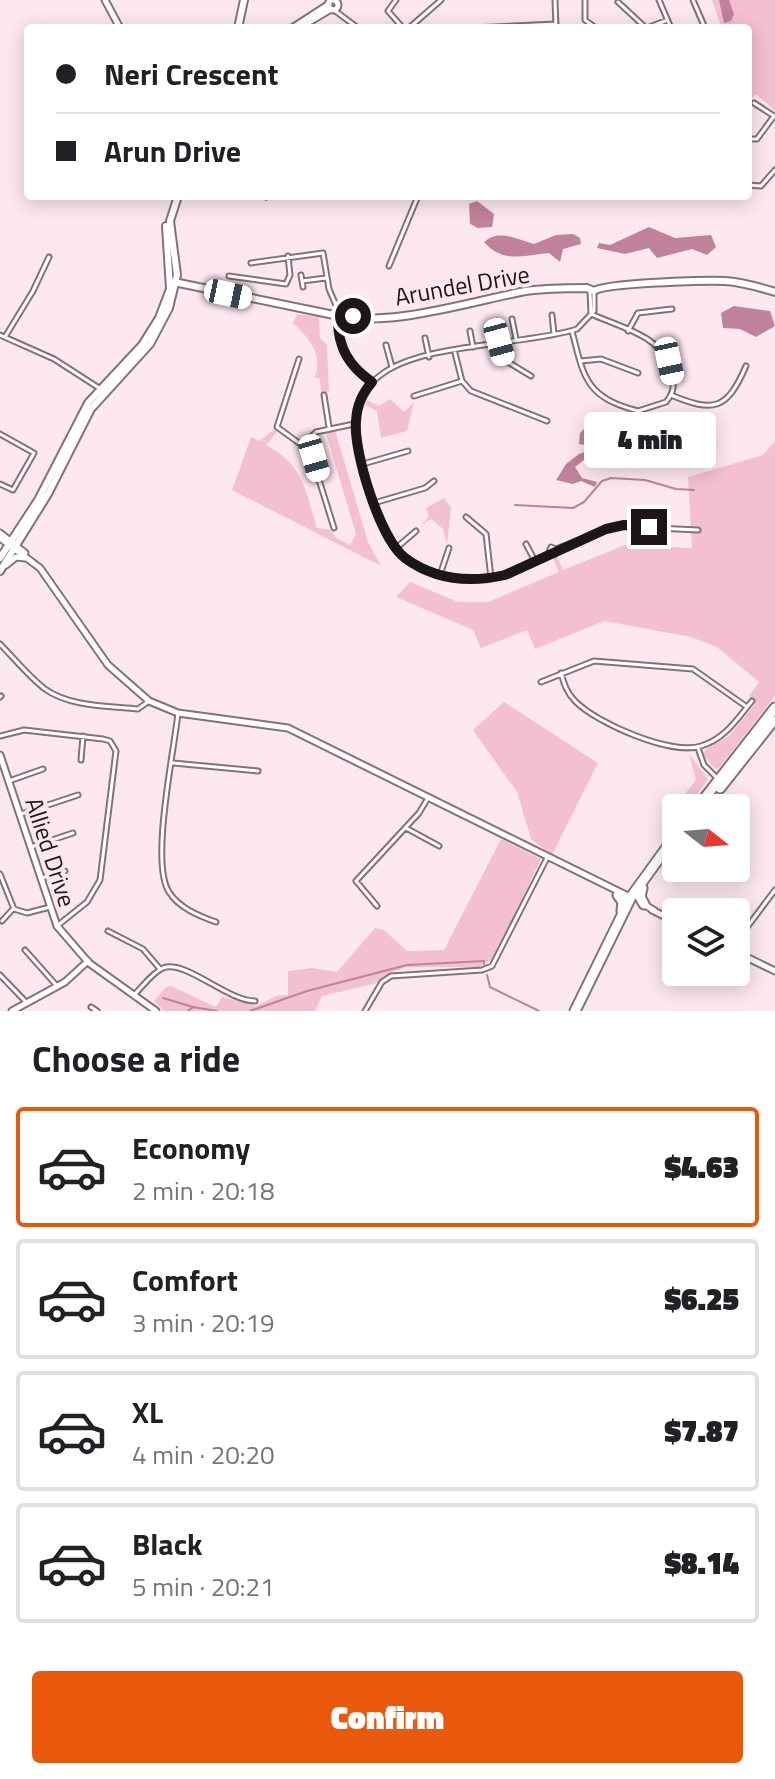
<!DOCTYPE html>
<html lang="en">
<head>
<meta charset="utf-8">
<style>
	body { margin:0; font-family:"Titillium Web",sans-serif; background:#f2f2f2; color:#202124; height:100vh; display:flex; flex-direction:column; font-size:30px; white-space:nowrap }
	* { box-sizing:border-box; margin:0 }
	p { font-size:26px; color:#757577 }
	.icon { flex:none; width:44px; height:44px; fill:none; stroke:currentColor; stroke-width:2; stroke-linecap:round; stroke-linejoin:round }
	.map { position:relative; height:1011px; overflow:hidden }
	.drawer { display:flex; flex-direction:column; background:#fff; flex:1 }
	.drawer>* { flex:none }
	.guide { position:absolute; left:24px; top:24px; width:728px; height:176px; border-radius:8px; box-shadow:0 4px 20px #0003; display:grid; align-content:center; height:176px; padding:0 32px; background:#fff }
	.needle { width:52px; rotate:107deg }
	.fabs { position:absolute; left:662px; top:794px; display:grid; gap:16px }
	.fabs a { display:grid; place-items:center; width:88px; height:88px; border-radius:8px; background:#fff; box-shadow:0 4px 20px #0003; font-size:40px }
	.end { position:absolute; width:36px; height:36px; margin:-18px; border:10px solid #1d1618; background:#fff; box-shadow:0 0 0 4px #fff }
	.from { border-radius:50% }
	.bubble { position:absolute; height:56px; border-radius:8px; background:#fff; box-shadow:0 4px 20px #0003; font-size:26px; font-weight:800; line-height:56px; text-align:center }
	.car { position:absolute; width:24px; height:48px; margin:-24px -12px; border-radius:10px; box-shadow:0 0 6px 2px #0007; background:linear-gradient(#fff 24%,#345 0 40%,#fff 0 76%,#345 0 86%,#fff 0) }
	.guide b { display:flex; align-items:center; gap:28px; height:76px; font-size:30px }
	.guide b+b { border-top:2px solid #e0e0e0 }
	.guide i { width:20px; height:20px; background:#202124 }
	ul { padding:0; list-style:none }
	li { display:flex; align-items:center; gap:24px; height:120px; margin:0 16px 12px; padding:0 16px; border:4px solid #e0e0e0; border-radius:8px }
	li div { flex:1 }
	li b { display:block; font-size:30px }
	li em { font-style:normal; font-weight:800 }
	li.on { border-color:#ea580c }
	li>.icon { width:72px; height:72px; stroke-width:1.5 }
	h2 { padding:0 32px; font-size:36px; line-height:96px }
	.cta { display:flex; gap:16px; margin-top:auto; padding:16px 32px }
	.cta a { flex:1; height:92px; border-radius:8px; background:#ea580c; color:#fff; font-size:32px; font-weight:800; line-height:92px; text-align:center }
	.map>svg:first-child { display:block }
	.green { fill:#f3c0d2 }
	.water { fill:#c0829a }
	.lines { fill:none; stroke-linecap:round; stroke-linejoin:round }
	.stream { stroke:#c0829a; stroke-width:2 }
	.minor-casing { stroke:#857279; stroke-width:7 }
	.tertiary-casing { stroke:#857279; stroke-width:9 }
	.secondary-casing { stroke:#857279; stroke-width:10 }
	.trunk-casing { stroke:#857279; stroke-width:13 }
	.minor { stroke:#fff; stroke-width:3 }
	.tertiary { stroke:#fff; stroke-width:5 }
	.secondary { stroke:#fff; stroke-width:6 }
	.trunk { stroke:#fff; stroke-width:9 }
	.route { stroke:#1d1618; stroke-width:10 }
	.labels { text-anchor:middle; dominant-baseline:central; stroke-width:8; stroke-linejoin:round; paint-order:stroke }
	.street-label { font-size:24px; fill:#1d1618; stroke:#fde8ef }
</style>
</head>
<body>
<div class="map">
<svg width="775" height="1011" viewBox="0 0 775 1011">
	<rect width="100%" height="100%" fill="#fde8ef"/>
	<path class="green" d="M712,0h63v111l-19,-17 -8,7v-73h-26z
		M297,314l22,3 1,21 7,7 2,47h-8l-1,-13 -5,-2c8,-24 -5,-37 -22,-54z
		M390,399l14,13 10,-10 -7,29 -26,7 -4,-27 -12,-6 2,-5 12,6z
		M275,429l2,3 -11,13c38,20 39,45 51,83l13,2 6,8 14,7 6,-11 -30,-101 9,-3 33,112 13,24 -149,-76 19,-53 8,4z
		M775,441v255l-56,72 -4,1 -12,-15 2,-4 24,-14 27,-33 -7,-7 10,-14 -42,-35 -26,-10 -87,-16 -69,28 -8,-19 -46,18 -8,-18 -77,-33 14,-15 48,20h30l71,-30 -6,-14 4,-1 6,13 62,-25 67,3 -4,-71 75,-22z
		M444,498l7,9 -4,38 -4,-16 -12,-10 -11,7 9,-9 -3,-9z
		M504,702l94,61 -46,92 -21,-16 -14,-47 -44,-62z
		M689,754l19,25 -20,28 -10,-4 18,-23z
		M501,839l40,20 -47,99 -15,9h-72l-22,8 -8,8 -55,13 -7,15h-151l-10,-10 12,-14 5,-1 45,21 6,-10 34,9 20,-10 12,-1v-24l24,-3 25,4 38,-44 9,2 23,21 37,-1z"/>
	<path class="water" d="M719,0h10l5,14 -3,7 -7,2z
		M477,201l17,13 -2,13 -14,1 -8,-4 -1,-20z
		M649,227l26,11 36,-3 5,12 -9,8 -15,-6 -35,9 -8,-10 -24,6 -28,-6 2,-5 11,2z
		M573,234l7,4 1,6 -18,5 -3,13 -11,-9c-25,2 -46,11 -65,-11 16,-14 33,-2 50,2l22,-9z
		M734,306l36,5 5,15 -19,11 -16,-8 -17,-1 -2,-15z
		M590,423l21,8v7l-13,-2 -12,9 -7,-1 1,-11z
		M619,448l13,2 2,6 -17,-2 -23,11 -9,-6 -10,8 7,11 15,4 -2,5 -14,-6 -8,3 -17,-4 10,-16 13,-10 11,-4 10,4z"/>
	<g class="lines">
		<path class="stream" d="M515,505l58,3 11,-6 18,-21 9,-3 34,2 31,9 18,1
			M487,975l3,12 49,24
			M163,998l30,9
			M188,1011l5,-4 24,4
			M250,1011l57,-20 100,-26 77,-4v3"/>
		<g class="minor-casing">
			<path id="minor" d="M330,0l1,1
				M396,0l-8,11 15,17
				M555,0l1,28
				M585,0v20l11,8
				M659,0l12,28
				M693,0l12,28
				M618,2l28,26
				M334,10l24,18
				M409,28l32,-28
				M473,28l83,-4
				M647,28l18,-7
				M748,139h9l17,-23 -20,-13
				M748,185l13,1 14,-16
				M266,197l2,-1
				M251,263l72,-10 6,36 9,21
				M389,266l29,-70
				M301,275l2,12
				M229,276l57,8 4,-9 -2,-19
				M302,281l24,-3
				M590,292l1,22
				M552,315l2,19
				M512,319l4,20
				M338,320c0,28 11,46 34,62
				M470,331l3,16
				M572,331c12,48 14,66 66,80l28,-9c9,-11 8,-16 5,-30 -7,-36 -49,-44 -80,-58
				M628,331l10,-18 34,-4
				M0,335l54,24 45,29
				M5,337l28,-46 16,-34
				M425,338l4,19
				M499,342l4,17 28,17
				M386,345l6,22
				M455,353l7,28 9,10 76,30
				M299,359l-22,68 33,24 24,77
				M581,361l20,-2 37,14
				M324,395l5,32
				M671,395c43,18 56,15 75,-29
				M414,396l48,-15
				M0,434l34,19 -21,37 -13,-6
				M304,444l12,-12 38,-8
				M363,464l45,-13
				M374,503l51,-15 9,-7
				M466,517l20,17 5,44
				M526,544l9,17
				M395,549l21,-18
				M556,549l-1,5 -6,-2 2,-5 5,2 59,-23 83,4
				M550,553c-26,13 -50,27 -80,27 -22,0 -51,-10 -68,-24 -27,-23 -53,-121 -43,-155 4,-11 13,-20 23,-27 41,-31 145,-29 195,-45l17,-18v-18
				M440,575l9,-27
				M0,644c14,14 29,33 45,45 25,18 64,17 93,20l11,-8
				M561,673c3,11 6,20 14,28 21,22 97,55 126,45 24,-7 36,-27 51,-45
				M541,682l53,-21 99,8 54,38
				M0,697l1,-1
				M178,713c-4,39 -28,150 -9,179 10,16 30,24 47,30
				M0,736l24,-6 79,9 7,2 6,10 -16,129 -13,22 -30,24
				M698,748l6,17 12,12
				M81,760l2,-24
				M173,763l85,8
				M9,781l34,-12
				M21,814l57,-19
				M406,828l33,18
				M31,847l42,-14
				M0,874l14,35 13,4 23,-6
				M42,878l23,-7
				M377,906l-21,-25 63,-68 9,-15
				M2,921l11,-12
				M108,931l35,18 17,20
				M736,942l39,-52
				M25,950l32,36
				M0,975l27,28
				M135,994c8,-8 17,-21 28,-26 22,-9 64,33 92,33
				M91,1007l6,4
				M365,1011l17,-29 9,-6 91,-6 10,-4 55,-108"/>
		</g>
		<g class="tertiary-casing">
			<path id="tertiary" d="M105,0l15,28
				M328 5a5 5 0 1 1 10 0a5 5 0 1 1-10 0Z
				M292,28l37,-24
				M299,28l32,-19
				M0,533l25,20
				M0,538l40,30 68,97 41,36 29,12 110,15 342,169
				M6,565l10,-8 9,1
				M0,755l57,171 32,37 67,48
				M642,903l13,8
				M652,910l24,12
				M736,952l39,19
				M12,1011l53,-29 23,-21"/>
		</g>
		<g class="secondary-casing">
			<path id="secondary" d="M238,28l6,-28
				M174,282l160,33 4,5 5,-5
				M334,315l4,-5c29,25 150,-13 188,-19 20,-3 41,-3 61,-3l7,3c10,-8 113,-11 131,-10 17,1 34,6 50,11
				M0,558l38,-58 50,-97 54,-58 17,-27 11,-29 -4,-63
				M0,571l48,-77 43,-85 59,-65 19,-36 8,-33 -7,-54 8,-25"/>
		</g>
		<g class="trunk-casing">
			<path id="trunk" d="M720,788l53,-67
				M697,808l78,-100
				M642,888l-2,9 4,7
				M618,895l5,7 -1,9
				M575,1011l56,-114 45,-62"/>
		</g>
		<use href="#minor" class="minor"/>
		<use href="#tertiary" class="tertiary"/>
		<use href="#secondary" class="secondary"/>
		<use href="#trunk" class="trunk"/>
	</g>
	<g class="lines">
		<path class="route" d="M353,316l-10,-1 -5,5c0,28 11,46 34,62 -10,12 -15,23 -16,39 -3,30 24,118 49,137 30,22 65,25 100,17l101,-46 18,-4 25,2"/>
	</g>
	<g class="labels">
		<g class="street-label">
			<text transform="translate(462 285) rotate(-10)">Arundel Drive</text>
			<text transform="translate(51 852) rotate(72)">Allied Drive</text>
		</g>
	</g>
</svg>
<div class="fabs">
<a><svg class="needle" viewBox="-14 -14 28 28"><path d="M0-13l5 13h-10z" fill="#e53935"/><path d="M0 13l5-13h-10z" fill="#757577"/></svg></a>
<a><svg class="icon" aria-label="layers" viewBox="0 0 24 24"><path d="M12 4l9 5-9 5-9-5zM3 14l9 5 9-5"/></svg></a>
</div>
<i class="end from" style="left:353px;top:316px"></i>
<i class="end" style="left:649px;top:527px"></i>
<div class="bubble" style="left:584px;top:412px;width:132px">4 min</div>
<i class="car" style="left:228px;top:294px;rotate:102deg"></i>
<i class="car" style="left:499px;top:342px;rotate:165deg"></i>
<i class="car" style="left:669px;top:361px;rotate:168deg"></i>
<i class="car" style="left:314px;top:458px;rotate:164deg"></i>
<div class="guide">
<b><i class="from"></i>Neri Crescent</b>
<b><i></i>Arun Drive</b>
</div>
</div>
<section class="drawer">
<h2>Choose a ride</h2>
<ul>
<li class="on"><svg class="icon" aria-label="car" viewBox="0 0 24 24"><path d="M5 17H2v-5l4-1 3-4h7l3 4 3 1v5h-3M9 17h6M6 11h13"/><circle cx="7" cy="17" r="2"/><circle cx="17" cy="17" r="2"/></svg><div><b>Economy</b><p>2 min · 20:18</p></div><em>$4.63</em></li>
<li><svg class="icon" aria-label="car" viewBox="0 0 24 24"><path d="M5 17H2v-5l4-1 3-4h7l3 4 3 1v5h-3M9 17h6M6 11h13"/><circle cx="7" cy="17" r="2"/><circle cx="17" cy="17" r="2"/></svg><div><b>Comfort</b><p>3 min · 20:19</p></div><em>$6.25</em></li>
<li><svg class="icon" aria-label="car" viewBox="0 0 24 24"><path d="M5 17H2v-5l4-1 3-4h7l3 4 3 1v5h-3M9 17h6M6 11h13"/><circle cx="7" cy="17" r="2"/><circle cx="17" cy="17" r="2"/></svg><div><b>XL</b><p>4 min · 20:20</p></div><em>$7.87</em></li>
<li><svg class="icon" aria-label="car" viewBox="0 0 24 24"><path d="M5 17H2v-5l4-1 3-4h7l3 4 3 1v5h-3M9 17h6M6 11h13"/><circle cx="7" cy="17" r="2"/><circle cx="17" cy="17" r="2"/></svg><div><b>Black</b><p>5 min · 20:21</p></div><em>$8.14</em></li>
</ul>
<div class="cta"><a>Confirm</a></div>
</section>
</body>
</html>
